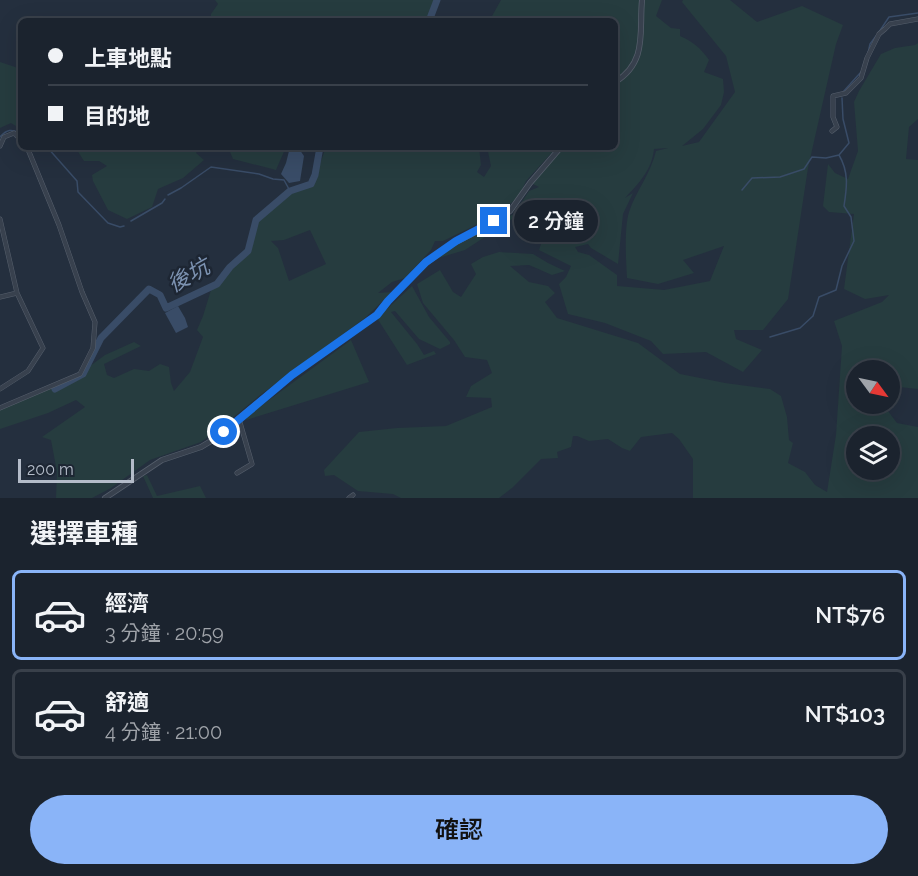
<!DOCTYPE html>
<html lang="zh-TW">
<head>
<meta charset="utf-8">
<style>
	body { margin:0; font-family:Raleway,"Noto Sans TC",sans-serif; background:#242b36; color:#f1f3f6; height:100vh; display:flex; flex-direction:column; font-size:22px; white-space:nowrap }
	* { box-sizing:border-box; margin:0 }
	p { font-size:20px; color:#a0a4aa }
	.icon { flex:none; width:33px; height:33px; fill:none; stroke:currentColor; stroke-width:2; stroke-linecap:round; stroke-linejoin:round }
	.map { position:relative; height:498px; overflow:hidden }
	.panel { display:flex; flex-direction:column; background:#1b232e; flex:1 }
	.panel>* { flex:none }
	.top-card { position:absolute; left:18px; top:18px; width:600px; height:132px; border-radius:9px; box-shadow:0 6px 24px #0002,0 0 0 2px #39404a; display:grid; align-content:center; height:132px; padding:0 30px; background:#1b232e }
	.needle { width:39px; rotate:123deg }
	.fabs { position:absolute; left:846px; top:360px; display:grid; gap:12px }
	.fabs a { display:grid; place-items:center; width:54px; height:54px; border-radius:50%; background:#1b232e; box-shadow:0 6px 24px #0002,0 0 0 2px #39404a; font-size:30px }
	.scale { position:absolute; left:18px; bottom:15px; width:116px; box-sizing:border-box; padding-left:6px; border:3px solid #b4bcc9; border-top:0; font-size:16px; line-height:21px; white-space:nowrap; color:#b4bcc9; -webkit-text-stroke:4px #1d2633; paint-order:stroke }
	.end { position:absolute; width:27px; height:27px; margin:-14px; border:8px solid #1a73e8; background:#fff; box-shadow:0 0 0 3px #fff }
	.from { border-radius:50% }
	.bubble { position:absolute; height:42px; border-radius:21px; background:#1b232e; box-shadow:0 6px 24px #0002,0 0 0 2px #39404a; font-size:20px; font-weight:600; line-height:42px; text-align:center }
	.top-card b { display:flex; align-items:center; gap:21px; height:57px; font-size:22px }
	.top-card b+b { border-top:2px solid #39404a }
	.top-card i { width:15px; height:15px; background:#f1f3f6 }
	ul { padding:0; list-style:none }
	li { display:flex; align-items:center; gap:18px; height:90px; margin:0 12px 9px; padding:0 18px; border:3px solid #39404a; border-radius:9px }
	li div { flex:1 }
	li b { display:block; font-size:22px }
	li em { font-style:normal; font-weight:600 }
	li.selected { border-color:#8ab4f8 }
	li>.icon { width:54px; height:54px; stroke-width:1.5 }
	h2 { padding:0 30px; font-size:27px; line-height:72px }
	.cta { display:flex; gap:12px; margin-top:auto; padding:12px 30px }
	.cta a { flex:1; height:69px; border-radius:36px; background:#8ab4f8; color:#111; font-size:24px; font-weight:600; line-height:69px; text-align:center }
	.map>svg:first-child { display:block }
	.green { fill:#263c3f; fill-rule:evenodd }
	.water { fill:#394c67 }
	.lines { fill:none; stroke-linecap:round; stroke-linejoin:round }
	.stream { stroke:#394c67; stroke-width:1.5 }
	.river { stroke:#394c67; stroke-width:7 }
	.minor-casing { stroke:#565f6c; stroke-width:5 }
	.tertiary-casing { stroke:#565f6c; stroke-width:6 }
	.minor { stroke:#38414e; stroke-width:4 }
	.tertiary { stroke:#38414e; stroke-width:4.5 }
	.route { stroke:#1a73e8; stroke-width:8 }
	.labels { text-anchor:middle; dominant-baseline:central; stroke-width:5; stroke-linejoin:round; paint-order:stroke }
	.water-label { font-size:22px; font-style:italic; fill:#7c92b1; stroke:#1d2633 }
</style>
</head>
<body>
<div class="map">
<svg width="918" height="498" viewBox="0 0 918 498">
	<rect width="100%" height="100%" fill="#242f3e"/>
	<path class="green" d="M215,0h219l-4,12 1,9h-7l-7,-5 -2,5h-204v-7l7,-10z
		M501,0h139c-1,19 2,56 -13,70 -3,3 -8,6 -12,8v-57h-129l5,-3z
		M645,0h17l-6,16 15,12 9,1v7c12,5 21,12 29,24l-5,12 19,7 1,13 -3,13 -18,24 -21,17 17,-4 36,-50 -9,-36 -44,-54 1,-2h47l27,22 45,-16 41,19 -7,19 -28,124 -20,131 -25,31h-29l2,9 26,11 -19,22 -37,-20 -43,2 -12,-13 -46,-18 -37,-9 -9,-30 7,-7 5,-11 -32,-16 11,-32 -6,-20 -79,52 -30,9 9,-9 46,-25 24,-11 15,-23 10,-4 -8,-4 31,-36h53v-62l8,-5 14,-20 7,-58zM668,148l-12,3c-5,22 -20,40 -27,61 -5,17 -3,48 -2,66l31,6 36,-11 -11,-13 41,-14 -14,35 -46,9 -47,-4v-11l-28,-20 -11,-3 -3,-5 13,-3 3,4 27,16 5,-50 10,-21 -8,5c14,-15 27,-28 29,-49z
		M918,43v76l-9,8 -3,32 12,1v229l-19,-2 -11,24 9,12 21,4v71h-225v-39l-14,-20 -7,-6 -31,4 -11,14 -8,-3 -14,-9 -19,2 -12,-5h-4l-2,11 -14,5 1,6 -17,1 -29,29 -13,10h-98l-8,-4 -35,-3 -24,-16 -9,1 -1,-6 35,-38 38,-4 49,-2 46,-19 -1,-9 -25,-1 5,-11 21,-13 -5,-13 -22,-3 -11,-17 -31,-37 -6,-19 23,-14 13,22 8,5 15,-23 -5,-10 12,-7 16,-5 34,2 15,9 17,8 -13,4 -23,-10 -19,1 19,16 19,4 7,7 -10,9 12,16 81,25 42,31 45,9 45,6 11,7 6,21 2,23 4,3 -5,20 17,9 10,13 12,7 9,-57 6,-89 -8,-25 48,-19 7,-7 -24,4 -21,-10 10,-75 -25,-2 -6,-6 5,-42 7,9 13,6 10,-28 -4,-49 5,-11 22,-37 14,-6 20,-3zM856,370h34v34h-34zM856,436h34v34h-34z
		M0,62l21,7v60l-10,-6 -11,5z
		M75,147h124l-3,6 8,7 -21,18 -25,11 -6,18 -25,12 -19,-9 -15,-29 -1,-6 15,-9 -8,-5h-15z
		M228,147h58l-10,23 -43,-11z
		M326,147h153l2,18 -4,7 7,5 7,-11 -4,-19h70l-31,34 -8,17 -7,5 -29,19 -39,19h-8l-4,9 -26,28 -13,4 -14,11 14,-1 -27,26 -106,78 -41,34 -17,12 -51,18 -39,28 -19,10h-36l1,-26 -6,-32 -9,-3 43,-30 -9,-7 -28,13 -48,16v-21l44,-19 27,-9 34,-25 29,-13 7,4 -37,18 3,11 7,3 20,-9 15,2 11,-7 9,3 2,16 3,8 16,-19 13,-35 -6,-7 6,-14 8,-26 42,-51 1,-14c18,-18 36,-36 60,-44zM310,230l16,34 -37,17 -11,-33 -7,-7 13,-1z
		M412,286l17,31 21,25v2l-10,5 -21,-10 -24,-28 -4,1 26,32 7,11 10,-4 2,3 -29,11 -30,-47z
		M351,340l18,42 -123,38 1,-4z
		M147,475l10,21 43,-10 6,12h-53l-10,-22z"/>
	<path class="water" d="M290,147c8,0 10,3 14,9l-4,25 -11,2 -8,-9 5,-11z
		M178,306l7,12 3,9 -12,6 -11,-20z"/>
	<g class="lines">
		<path class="stream" d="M879,32l10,-15 29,-4
			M868,53l2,-9 6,-8
			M843,92l18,-20
			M0,137c7,-8 11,-8 21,-4
			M47,147l30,34 1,11 30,31 12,4 4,-1
			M742,190l10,-12 28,-1 24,-8 8,-12 14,1 13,-3
			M168,195l13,-7 30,-21 48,7 14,5 11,1 6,11
			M131,221l31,-18 3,-4
			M770,337l30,-9 13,-12 6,-19 17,-7 6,-24 12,-25 -3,-24 -7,-11c3,-19 5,-34 -5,-51l10,-12 -6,-24 -1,-21"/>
		<path class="river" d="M429,21l8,-21
			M55,389l28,-15 18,-36 48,-49 11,6 6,13 51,-24 13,-17 18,-16 8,-31 34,-29 21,-7 4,-9 5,-28"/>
		<g class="minor-casing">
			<path id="minor" d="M832,131l5,-4 -4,-10v-21l13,-3 15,-15 6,-20 12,-24 6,-5 5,-5 28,-5
				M0,146l4,-9 10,-4 7,7
				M0,219l17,74 26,55 -15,23 -28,18
				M0,297l17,-4
				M0,408l80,-34 13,-26 2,-26 -13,-30 -23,-67 -32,-78
				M237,473l15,-9 -13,-45
				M349,498l4,-3"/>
		</g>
		<g class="tertiary-casing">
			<path id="tertiary" d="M615,82c33,-20 24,-51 27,-82
				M105,498l57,-38 39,-13 10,-6 81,-66 85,-60 11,-14 38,-38 26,-19 35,-18 23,-15 20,-28 31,-36"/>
		</g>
		<use href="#minor" class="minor"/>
		<use href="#tertiary" class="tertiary"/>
	</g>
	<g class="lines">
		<path class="route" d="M224,432l68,-57 85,-60 11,-14 38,-39 30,-21 38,-20"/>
	</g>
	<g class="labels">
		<g class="water-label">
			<text transform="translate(188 275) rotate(-29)">後坑</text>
		</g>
	</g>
</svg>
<div class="fabs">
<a><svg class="needle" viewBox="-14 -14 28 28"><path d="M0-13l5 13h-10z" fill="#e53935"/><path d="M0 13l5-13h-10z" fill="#a0a4aa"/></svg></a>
<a><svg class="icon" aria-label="layers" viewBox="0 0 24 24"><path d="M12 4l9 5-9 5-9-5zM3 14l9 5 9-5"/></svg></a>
</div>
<div class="scale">200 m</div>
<i class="end from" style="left:224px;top:432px"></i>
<i class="end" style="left:494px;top:221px"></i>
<div class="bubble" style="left:514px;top:200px;width:84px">2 分鐘</div>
<div class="top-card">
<b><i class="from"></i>上車地點</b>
<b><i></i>目的地</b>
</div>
</div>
<section class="panel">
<h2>選擇車種</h2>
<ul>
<li class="selected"><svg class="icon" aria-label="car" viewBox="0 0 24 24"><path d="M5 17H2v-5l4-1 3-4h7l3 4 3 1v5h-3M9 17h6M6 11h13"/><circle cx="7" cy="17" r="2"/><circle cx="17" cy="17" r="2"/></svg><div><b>經濟</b><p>3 分鐘 · 20:59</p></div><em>NT$76</em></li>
<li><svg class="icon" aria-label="car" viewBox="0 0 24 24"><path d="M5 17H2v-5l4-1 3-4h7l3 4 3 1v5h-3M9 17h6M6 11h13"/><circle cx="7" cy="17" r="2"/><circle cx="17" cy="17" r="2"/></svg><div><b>舒適</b><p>4 分鐘 · 21:00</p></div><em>NT$103</em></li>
</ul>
<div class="cta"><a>確認</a></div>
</section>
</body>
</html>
